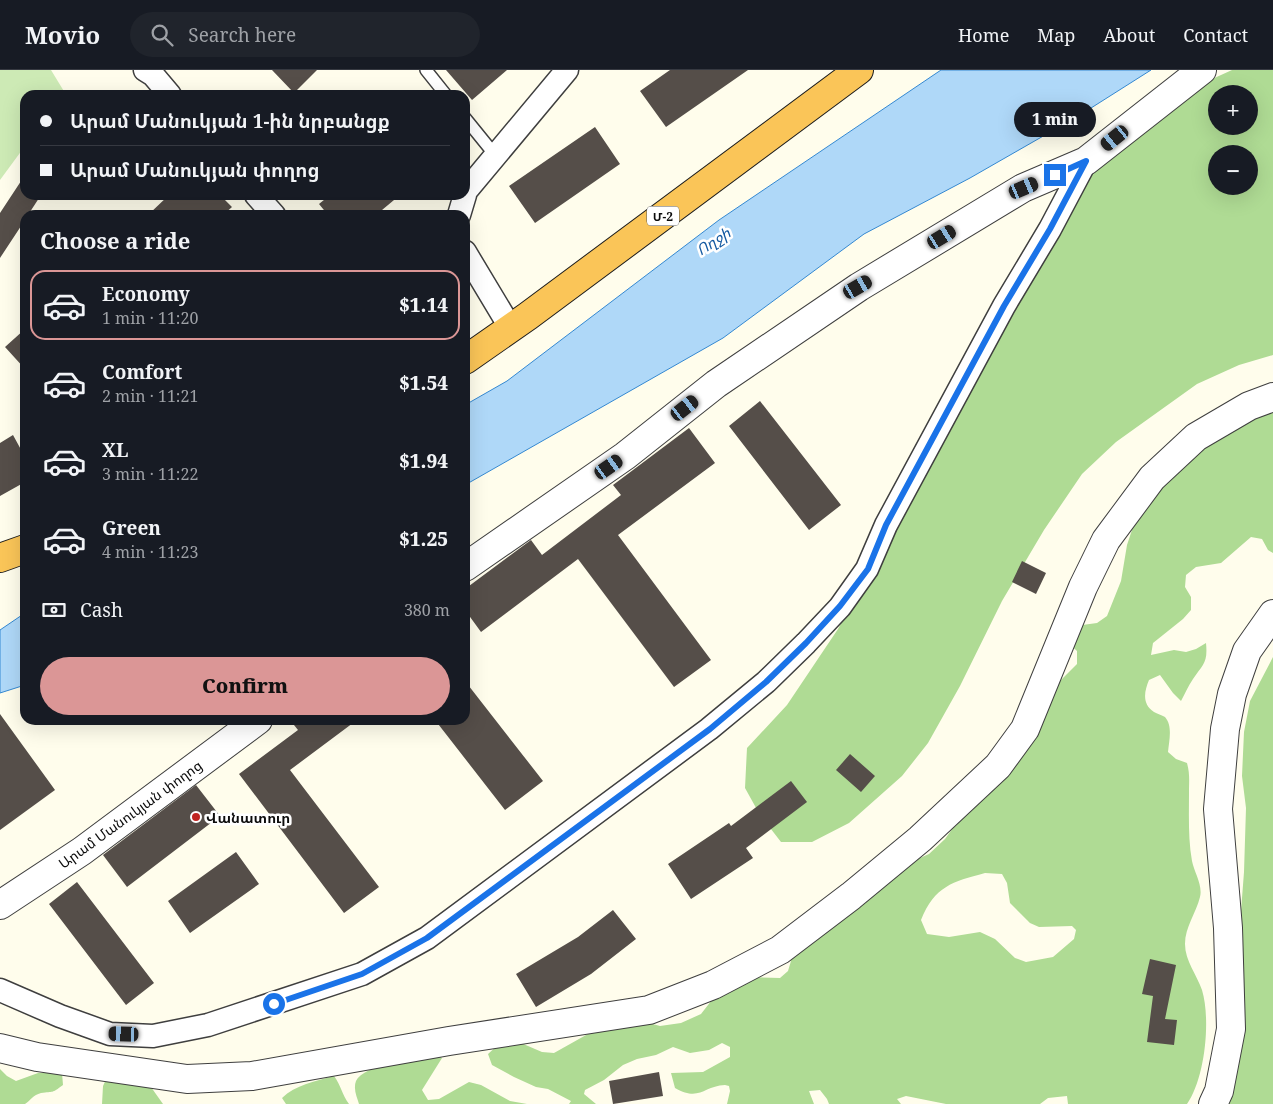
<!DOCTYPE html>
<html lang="en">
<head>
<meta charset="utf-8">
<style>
	body { margin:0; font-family:"Noto Serif","Noto Sans Armenian",serif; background:#20242c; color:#f1f3f6; height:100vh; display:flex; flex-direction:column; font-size:19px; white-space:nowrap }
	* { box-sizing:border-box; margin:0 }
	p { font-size:16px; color:#9ea1a6 }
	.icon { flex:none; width:28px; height:28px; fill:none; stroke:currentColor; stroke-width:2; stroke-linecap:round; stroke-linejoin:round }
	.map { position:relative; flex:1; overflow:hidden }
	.side { position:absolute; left:20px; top:140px; width:450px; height:515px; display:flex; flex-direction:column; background:#171b24; border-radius:15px; box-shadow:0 5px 20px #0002 }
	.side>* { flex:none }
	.guide { position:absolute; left:20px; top:20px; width:450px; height:110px; border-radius:15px; box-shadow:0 5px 20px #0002; display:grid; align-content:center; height:110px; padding:0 20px; background:#171b24 }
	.fabs { position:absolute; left:1208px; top:15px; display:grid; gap:10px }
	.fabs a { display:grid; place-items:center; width:50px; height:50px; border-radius:50%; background:#171b24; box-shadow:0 5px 20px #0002; font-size:25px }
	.end { position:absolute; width:22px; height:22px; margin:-11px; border:6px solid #1a73e8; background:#fff; box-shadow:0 0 0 2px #fff }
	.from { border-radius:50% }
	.bubble { position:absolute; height:35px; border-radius:18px; background:#171b24; box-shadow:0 5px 20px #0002; font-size:16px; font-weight:800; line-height:35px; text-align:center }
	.car { position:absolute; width:15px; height:30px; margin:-15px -8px; border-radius:6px; box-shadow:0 0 4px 1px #0007; background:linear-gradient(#222 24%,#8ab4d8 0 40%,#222 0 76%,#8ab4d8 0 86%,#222 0) }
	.guide b { display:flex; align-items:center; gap:18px; height:48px; font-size:19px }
	.guide b+b { border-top:1px solid #363941 }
	.guide i { width:12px; height:12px; background:#f1f3f6 }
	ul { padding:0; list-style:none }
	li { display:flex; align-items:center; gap:15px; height:70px; margin:0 10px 8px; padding:0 10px; border:2px solid transparent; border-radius:15px }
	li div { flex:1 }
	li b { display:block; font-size:19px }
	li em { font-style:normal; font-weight:800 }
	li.active { border-color:#db9696 }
	li>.icon { width:45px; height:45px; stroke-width:1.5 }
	h2 { padding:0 20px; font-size:22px; line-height:60px }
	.pay { display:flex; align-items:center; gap:12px; height:55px; padding:0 20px; font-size:19px }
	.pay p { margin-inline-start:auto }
	.action { display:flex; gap:10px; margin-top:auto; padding:10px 20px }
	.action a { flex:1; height:58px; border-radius:30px; background:#db9696; color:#111; font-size:20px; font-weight:800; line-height:58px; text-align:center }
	header { display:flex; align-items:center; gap:30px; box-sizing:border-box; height:70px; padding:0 25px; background:#171b24; border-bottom:1px solid #363941 }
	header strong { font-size:24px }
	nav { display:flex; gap:28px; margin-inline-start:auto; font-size:18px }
	.search { width:350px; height:45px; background:#20242c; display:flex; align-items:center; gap:12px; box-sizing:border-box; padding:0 18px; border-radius:28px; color:#9ea1a6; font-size:19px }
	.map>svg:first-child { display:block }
	.green { fill:#cdeab5 }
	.forest { fill:#afdb94; fill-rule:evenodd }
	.water { fill:#afd8f8; stroke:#3488d1 }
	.building { fill:#554e49 }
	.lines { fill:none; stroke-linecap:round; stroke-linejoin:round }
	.service-casing { stroke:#3f3f3f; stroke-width:14 }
	.minor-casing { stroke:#3f3f3f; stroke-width:25 }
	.tertiary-casing { stroke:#3f3f3f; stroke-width:30 }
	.trunk-casing { stroke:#1d1d1d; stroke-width:30 }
	.service { stroke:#fff; stroke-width:11 }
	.minor { stroke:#fff; stroke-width:22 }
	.tertiary { stroke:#fff; stroke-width:28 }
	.trunk { stroke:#fac558; stroke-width:28 }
	.route { stroke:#1a73e8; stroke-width:6 }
	.poi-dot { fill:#c02421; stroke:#fff; stroke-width:2 }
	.labels { text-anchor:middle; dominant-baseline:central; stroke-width:5; stroke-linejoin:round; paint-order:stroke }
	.shield { fill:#fff; stroke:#555; stroke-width:1 }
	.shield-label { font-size:12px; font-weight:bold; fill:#0c0c0c }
	.street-label { font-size:14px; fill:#0c0c0c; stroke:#fff }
	.poi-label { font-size:14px; font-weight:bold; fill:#0c0c0c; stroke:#fff; text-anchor:start }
	.water-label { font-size:15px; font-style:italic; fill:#1359a1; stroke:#fff }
</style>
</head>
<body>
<header>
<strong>Movio</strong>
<div class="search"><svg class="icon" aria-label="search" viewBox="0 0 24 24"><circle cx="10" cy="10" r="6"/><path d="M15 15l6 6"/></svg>Search here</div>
<nav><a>Home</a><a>Map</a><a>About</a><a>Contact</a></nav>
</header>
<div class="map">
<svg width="1273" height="1034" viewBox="0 0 1273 1034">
	<rect width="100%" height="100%" fill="#fffdec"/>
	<path class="green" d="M0,0h51l14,23 -1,2h-39v51l-25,34z"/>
	<path class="forest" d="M1232,0h41v285l-34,10 -42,19 -81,58 -34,32 -38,56 -42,71 -42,85 -32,57 -26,33 -53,47 -37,19h-31l-21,-27 -15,-27 2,-40 40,-43 51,-76 189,-352 76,-123 50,-48zM1216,24h33v32h-33zM1216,84h33v32h-33z
		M1273,322v161l-5,-3 -6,-11 -11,-2 -30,26 -25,4 -10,8 -1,12 6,10v13l-8,9 -30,24 -2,12 23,-5 12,2 10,-3 10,-6c2,20 -3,21 -13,36 -5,7 -8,15 -12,22l-8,-8 -13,-18 -11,5c-5,12 -7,24 5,32 3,2 8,3 11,5 8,9 4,24 3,35l8,7 11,4c3,11 2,18 2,29 0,23 -1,47 3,69 2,11 11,24 8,36 -4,16 -15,30 -15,47 0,17 12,31 17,46 9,30 3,88 -15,114h-119l-1,-8 -19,2 -8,6h-94l-40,-8 -9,3 4,5h-72l-2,-5 -7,-9 -11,1 5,13h-87l3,-13 -1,-5 -4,-1c-22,1 -25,17 -50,3l-4,-15 32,-1 27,-15v-10l-8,-4 -13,7 -19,3 -17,-6 -17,8 -19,4 -14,6 -19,15 -19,10 -1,4 12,10h-27l2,-3 -23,-12 -12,-2 -22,-10 -22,-12 -4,-11 10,-9 23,-2 21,9 12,1 41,-23 43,-10 22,6 21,-3 20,-9 14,-18 30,-19 35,1 8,-7 3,-10 -2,-11 97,-77 43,-19 16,-15 110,-153 22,-22v-13l-9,-8 7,-17 22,-3 10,-7 14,-35 6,-36 19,-57zM985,803l17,1 5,9 3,20 20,20 9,4 33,-1 4,4 -2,9 -21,18 -27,5 -11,-4 -20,-19 -15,-7 -31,5 -22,-3 -6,-14c14,-34 31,-38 64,-47z
		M1273,587v447h-54l20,-167 5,-65 2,-64 -4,-32 2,-44 6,-31z
		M433,981l9,7 -20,32 6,10 11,-1 30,-17 12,3 29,16 17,3h-168c-2,-7 -6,-15 -3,-23 8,-16 60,-25 77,-30z
		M0,999l7,7 9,5 22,-8h24l1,12c-12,9 -9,6 -22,8 -8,2 -10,7 -16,11h-25z
		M108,1005l38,5 17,24h-61l1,-18z
		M334,1006c7,9 8,19 15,28h-63l-4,-6c13,-13 34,-17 52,-22z"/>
	<path class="water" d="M941,0h210l-71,45 -110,63 -106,56 -141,104 -258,147v-80l42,-24 212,-161z
		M25,543v72l-25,8v-63z"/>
	<path class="building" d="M272,0h45l-23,23z
		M446,0h61l-35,30z
		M670,0h78l-82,57 -26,-36z
		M595,57l25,37 -85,59 -26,-37z
		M25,105v20h16l-13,20h-3v5l-25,38v-45z
		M169,125h51l12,12 -9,8h-75z
		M330,125h70l-24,20h-48l-9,-11z
		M25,259v40l-20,-22z
		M760,331l81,104 -32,25 -80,-104z
		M689,358l26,35 -97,72 93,125 -37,27 -96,-128 -97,73 -16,-22v-21l66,-49 11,15 79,-60 -8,-10z
		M13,365l12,22v25l-25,14v-53z
		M1022,491l24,12 -10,21 -24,-12z
		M465,611l78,100 -38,29 -70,-90h30z
		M0,644l55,76 -55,40z
		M290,650h67l-67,50 89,117 -35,26 -105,-139 59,-44z
		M850,684l25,22 -14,16 -25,-22z
		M791,711l16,21 -61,46 7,10 -62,41 -23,-35 61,-41 2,3z
		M196,715l24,31 -93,71 -24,-32z
		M236,782l23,32 -69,49 -22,-32z
		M77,812l77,101 -28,22 -77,-101z
		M613,840l23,29 -45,35 -55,33 -20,-33 62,-37z
		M1150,889l26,6 -11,54 12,1 -3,25 -27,-3 6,-46 -11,-2z
		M659,1002l4,24 -50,8 -4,-23z"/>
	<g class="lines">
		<g class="service-casing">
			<path id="service" d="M426,0l20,25
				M465,48l30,37"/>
		</g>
		<g class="minor-casing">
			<path id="minor" d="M145,0l8,5 17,20
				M465,124l1,-3 101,-121
				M256,125l18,20
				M459,145l6,-20
				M465,182l45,75
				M0,920l60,26 50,18 43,2 55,-11 154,-51 65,-36 282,-209 57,-47 40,-39 34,-36 27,-38 19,-44 118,-219 46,-77 36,-68"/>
		</g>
		<g class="tertiary-casing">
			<path id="tertiary" d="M465,497l160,-111 91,-72 143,-97 164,-99 63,-27 116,-91
				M0,835l82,-54 176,-131
				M0,978l37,9 150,22 65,-3 197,-35 200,-31 64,-25 67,-35 71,-54 69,-57 78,-73 27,-37 58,-142 23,-47 46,-62 44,-41 53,-31 24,-9
				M1213,1034l6,-13 12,-62 -3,-101 -10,-119 7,-80 7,-35 15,-43 26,-37"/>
		</g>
		<g class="trunk-casing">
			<path id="trunk" d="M465,290l63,-44 331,-246
				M0,488l25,-9"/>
		</g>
		<use href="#service" class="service"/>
		<use href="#minor" class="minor"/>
		<use href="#tertiary" class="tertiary"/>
		<use href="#trunk" class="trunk"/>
	</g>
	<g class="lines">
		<path class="route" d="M274,934l88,-30 65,-36 283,-209 56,-47 40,-39 34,-37 28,-37 18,-44 118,-219 46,-77 36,-68 -31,14"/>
	</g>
	<circle class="poi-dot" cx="196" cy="747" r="5"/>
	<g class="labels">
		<rect class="shield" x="647" y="136.5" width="32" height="19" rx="4"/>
		<g class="shield-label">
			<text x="663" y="146">Մ-2</text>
		</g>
		<g class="street-label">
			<text transform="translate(130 744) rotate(-36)">Արամ Մանուկյան փողոց</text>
		</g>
		<g class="poi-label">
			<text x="206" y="747">Վանատուր</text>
		</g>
		<g class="water-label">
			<text transform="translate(713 171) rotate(-33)">Ողջի</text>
		</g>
	</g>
</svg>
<div class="fabs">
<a>+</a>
<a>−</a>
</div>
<i class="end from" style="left:274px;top:934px"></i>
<i class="end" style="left:1055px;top:105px"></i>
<div class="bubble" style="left:1014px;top:32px;width:82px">1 min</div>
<i class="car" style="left:1115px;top:68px;rotate:231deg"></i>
<i class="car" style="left:1024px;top:118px;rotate:67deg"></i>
<i class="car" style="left:942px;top:167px;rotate:59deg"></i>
<i class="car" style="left:858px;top:217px;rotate:60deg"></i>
<i class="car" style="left:685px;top:338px;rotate:52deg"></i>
<i class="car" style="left:609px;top:397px;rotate:55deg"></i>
<i class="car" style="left:124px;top:964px;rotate:272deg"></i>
<div class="guide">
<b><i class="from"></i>Արամ Մանուկյան 1-ին նրբանցք</b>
<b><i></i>Արամ Մանուկյան փողոց</b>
</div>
<section class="side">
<h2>Choose a ride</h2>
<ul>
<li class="active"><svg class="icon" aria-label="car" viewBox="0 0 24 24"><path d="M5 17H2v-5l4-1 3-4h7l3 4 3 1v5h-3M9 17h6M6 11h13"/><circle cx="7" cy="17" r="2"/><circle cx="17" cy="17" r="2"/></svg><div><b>Economy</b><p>1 min · 11:20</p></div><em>$1.14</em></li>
<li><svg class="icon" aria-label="car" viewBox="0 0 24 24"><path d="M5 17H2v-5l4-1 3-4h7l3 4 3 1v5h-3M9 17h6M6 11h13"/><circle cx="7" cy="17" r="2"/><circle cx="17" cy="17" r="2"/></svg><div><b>Comfort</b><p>2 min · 11:21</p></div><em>$1.54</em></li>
<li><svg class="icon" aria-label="car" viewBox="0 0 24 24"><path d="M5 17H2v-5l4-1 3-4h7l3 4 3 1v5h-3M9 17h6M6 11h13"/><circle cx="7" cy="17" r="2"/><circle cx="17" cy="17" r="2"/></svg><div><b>XL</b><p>3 min · 11:22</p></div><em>$1.94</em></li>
<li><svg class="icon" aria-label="car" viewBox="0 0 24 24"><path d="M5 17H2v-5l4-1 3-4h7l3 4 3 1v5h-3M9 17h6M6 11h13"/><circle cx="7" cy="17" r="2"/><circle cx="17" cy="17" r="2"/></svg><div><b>Green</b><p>4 min · 11:23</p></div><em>$1.25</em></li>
</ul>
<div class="pay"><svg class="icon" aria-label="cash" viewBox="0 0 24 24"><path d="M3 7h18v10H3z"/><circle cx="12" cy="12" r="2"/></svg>Cash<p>380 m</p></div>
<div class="action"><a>Confirm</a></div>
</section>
</div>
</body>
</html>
